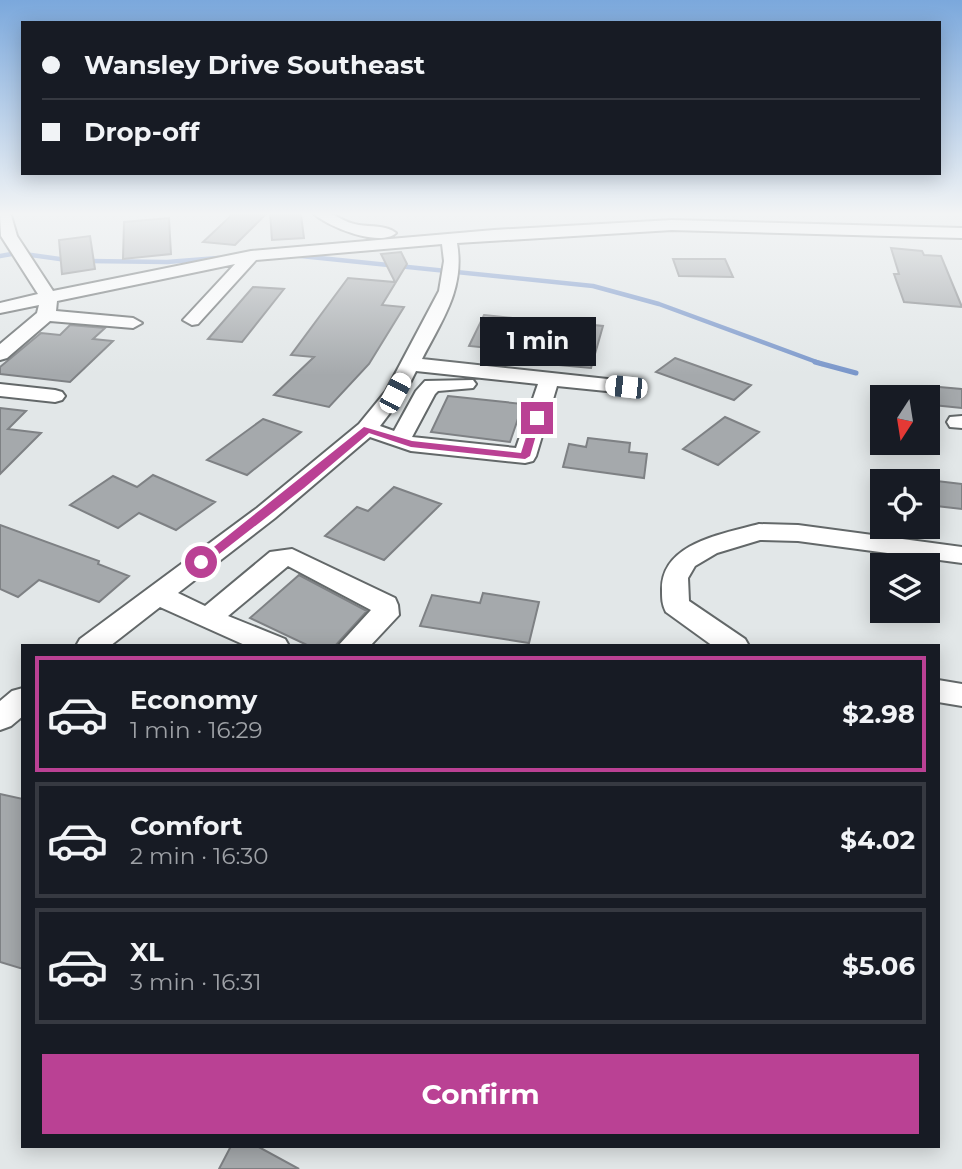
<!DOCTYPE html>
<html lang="en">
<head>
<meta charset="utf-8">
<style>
	body { margin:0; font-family:Montserrat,sans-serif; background:#20242c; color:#f1f3f6; height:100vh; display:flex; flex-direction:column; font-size:26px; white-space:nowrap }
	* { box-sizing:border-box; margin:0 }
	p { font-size:23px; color:#9ea1a6 }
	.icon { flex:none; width:38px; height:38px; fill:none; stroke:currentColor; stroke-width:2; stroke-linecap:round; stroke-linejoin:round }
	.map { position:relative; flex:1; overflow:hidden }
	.sheet { position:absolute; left:21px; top:644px; width:919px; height:504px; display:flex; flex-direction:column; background:#171b24; border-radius:0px; box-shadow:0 4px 18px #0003 }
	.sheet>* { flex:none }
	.hud { position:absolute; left:21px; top:21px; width:920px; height:154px; border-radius:0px; box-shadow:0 4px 18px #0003; display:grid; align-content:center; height:154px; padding:0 21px; background:#171b24 }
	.needle { width:46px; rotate:192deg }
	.fabs { position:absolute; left:870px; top:385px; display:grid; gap:14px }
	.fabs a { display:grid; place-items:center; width:70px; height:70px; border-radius:0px; background:#171b24; box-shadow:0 4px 18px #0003; font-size:35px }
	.end { position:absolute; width:32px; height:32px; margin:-16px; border:9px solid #ba4194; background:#fff; box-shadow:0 0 0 4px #fff }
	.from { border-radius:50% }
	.bubble { position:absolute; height:49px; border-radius:0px; background:#171b24; box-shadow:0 4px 18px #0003; font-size:23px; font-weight:700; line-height:49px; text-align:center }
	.car { position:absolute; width:21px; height:42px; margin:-21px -10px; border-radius:9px; box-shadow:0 0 5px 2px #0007; background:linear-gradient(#fff 24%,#345 0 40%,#fff 0 76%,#345 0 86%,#fff 0) }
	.hud b { display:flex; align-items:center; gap:24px; height:66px; font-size:26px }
	.hud b+b { border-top:2px solid #363941 }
	.hud i { width:18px; height:18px; background:#f1f3f6 }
	ul { padding:12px 0 0; list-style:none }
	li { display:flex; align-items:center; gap:21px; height:116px; margin:0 14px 10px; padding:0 7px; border:4px solid #363941; border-radius:0px }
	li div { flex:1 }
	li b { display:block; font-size:26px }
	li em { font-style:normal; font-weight:700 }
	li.active { border-color:#ba4194 }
	li>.icon { width:63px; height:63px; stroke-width:1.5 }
	.action { display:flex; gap:14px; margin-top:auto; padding:14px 21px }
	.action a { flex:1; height:80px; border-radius:0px; background:#ba4194; color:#fff; font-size:28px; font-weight:700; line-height:80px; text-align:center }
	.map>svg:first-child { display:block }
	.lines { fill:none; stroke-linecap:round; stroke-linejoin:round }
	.stream-far1 { stroke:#7996ca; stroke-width:4.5 }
	.stream { stroke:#7996ca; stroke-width:5 }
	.building { fill:#a5a9ac; stroke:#7e8184; stroke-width:2 }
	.minor-casing { stroke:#636869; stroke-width:4 }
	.minor { fill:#fff; fill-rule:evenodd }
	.route { fill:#ba4194 }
</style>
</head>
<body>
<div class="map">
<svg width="962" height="1169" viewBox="0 0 962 1169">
	<rect width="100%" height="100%" fill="#e2e7e8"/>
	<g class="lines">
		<path class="stream-far1" d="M291,255l302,31 66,18 163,60
			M0,256l17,-3 50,7
			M89,261l78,1 51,-4"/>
		<path class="stream" d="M815,362l41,11"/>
	</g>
	<path class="building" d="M235,212h33l-33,33 -32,-3z
		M270,212l31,3 3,23 -32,2z
		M169,218l2,36 -48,5 1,-37z
		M90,236l5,33 -33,5 -3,-34z
		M891,248l31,3 2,4 17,1 21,51 -58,-5 -10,-28h5z
		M401,252l6,12 -25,41 22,2 -35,57 -40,43 -55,-12 40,-38 -23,-2 57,-77 47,4 -14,-28z
		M673,259h52l8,18 -54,-1z
		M253,287l31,2 -42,53 -34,-3z
		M484,315l39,4 -12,31 -42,-4z
		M563,322l40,4 -12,42 -42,-4z
		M70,325l35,3 -12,11 20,2 -43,41 -70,-8v-7l41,-34 19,2z
		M675,358l76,27 -17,15 -78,-28z
		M928,386l34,3v19l-29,-3z
		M448,396l75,8 -13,38 -79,-10z
		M0,408l26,3 -18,18 33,4 -41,41z
		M725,417l34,15 -41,33 -35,-16z
		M263,419l38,13 -54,43 -40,-15z
		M588,438l42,5 -1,9 18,2 -3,24 -81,-11 6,-23 17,3z
		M153,475l62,27 -39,28 -37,-17 -21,15 -48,-23 43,-29 24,11z
		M928,480l34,4v25l-34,-4z
		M394,487l47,17 -57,56 -59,-24 32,-29 11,4z
		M0,525l99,36 -1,3 31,12 -30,26 -60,-22 -21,17 -18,-8z
		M299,575l68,36 -32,35h-26l-59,-28z
		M483,593l56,9 -10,41 -109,-17 12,-31 48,8z
		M0,794l23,5v170l-23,-7z
		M231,1146h26l42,23h-80z"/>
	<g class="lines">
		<g class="minor-casing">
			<path id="minor" d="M0,212h10l7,24 36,55 198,-40 243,-21 178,-10 290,8v10l-290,-8 -215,13c8,46 -15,77 -35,116l204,22 7,2 3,4 -3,4 -7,2 -69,-7 -21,70 -3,5 -8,2 -114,-12 -41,-14 -95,81 -97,75 27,13 65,-54 22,-3 103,49 3,7 1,10 -29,31h-32l33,-36 -83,-44 -60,50 57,23 4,7h-42l-87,-39 -50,39h-34l4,-7 177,-131 102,-84 27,-33 53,-100 5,-30 -2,-17 -186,16 -58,64 -6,1 -9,-5 52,-56 -178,37 -1,10 77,7 9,5 -9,5 -83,-7 -43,37 -7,2v-16l37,-31 2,-8 -39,8v-10l38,-9 -37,-58zM416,371l122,13 -22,64 -104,-11 23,-43 3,-3 35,-3 3,-4 -3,-4 -48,1 -9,10 -22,40 -14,-5 25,-33z
				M312,212c24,-2 27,10 47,13 11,2 28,0 37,8 -16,15 -71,-7 -84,-21z
				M0,384l55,6 7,2 3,4 -3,4 -7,2 -55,-6z
				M962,416v12l-12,-1 -3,-5 3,-5z
				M759,524l39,1 164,22v16l-164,-22 -38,-1 -43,13 -22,13 -7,12 1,23 56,38 4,7h-36l-47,-34c-4,-8 -4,-13 -4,-22 -1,-47 61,-56 97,-66z
				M938,680l24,4v22l-24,-4z
				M23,688v28l-12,10 -11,4v-29l12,-10z"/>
		</g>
		<use href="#minor" class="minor"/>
	</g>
	<linearGradient id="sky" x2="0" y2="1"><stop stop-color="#7ba8dc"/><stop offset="0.57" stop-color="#f2f4f5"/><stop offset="1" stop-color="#f2f4f5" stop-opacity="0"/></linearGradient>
	<rect width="962" height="375" fill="url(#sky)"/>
	<path class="route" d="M537,415l4,3 -11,38 -5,3 -114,-12 -42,-14 -65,55 -99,77 -10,-3 169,-135 48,14 109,12 11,-35z"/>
</svg>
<div class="fabs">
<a><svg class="needle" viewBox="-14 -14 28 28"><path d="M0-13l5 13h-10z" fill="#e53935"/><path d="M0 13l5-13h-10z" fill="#9ea1a6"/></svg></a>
<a><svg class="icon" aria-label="locate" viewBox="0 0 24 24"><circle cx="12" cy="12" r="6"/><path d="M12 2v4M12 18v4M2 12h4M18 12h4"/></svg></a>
<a><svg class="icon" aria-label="layers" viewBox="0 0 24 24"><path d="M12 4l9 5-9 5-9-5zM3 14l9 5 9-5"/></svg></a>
</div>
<i class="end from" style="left:201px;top:562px"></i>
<i class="end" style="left:537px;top:418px"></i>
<div class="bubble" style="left:480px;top:317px;width:116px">1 min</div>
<i class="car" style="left:626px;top:387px;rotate:276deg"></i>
<i class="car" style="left:395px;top:393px;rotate:28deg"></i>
<div class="hud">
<b><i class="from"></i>Wansley Drive Southeast</b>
<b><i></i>Drop-off</b>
</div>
<section class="sheet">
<ul>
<li class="active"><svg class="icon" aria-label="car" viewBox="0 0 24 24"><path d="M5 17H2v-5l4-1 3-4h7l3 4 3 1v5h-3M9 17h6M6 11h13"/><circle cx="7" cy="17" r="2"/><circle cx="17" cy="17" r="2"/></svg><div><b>Economy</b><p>1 min · 16:29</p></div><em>$2.98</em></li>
<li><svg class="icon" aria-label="car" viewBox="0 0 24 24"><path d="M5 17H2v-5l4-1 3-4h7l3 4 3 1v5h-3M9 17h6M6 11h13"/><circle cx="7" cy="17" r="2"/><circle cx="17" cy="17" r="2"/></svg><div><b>Comfort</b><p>2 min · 16:30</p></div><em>$4.02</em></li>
<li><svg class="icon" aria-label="car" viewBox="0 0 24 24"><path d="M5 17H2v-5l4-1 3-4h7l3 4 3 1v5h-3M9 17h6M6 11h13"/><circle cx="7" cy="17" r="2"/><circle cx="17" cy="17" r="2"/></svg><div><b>XL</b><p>3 min · 16:31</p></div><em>$5.06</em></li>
</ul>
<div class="action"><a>Confirm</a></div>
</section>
</div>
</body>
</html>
